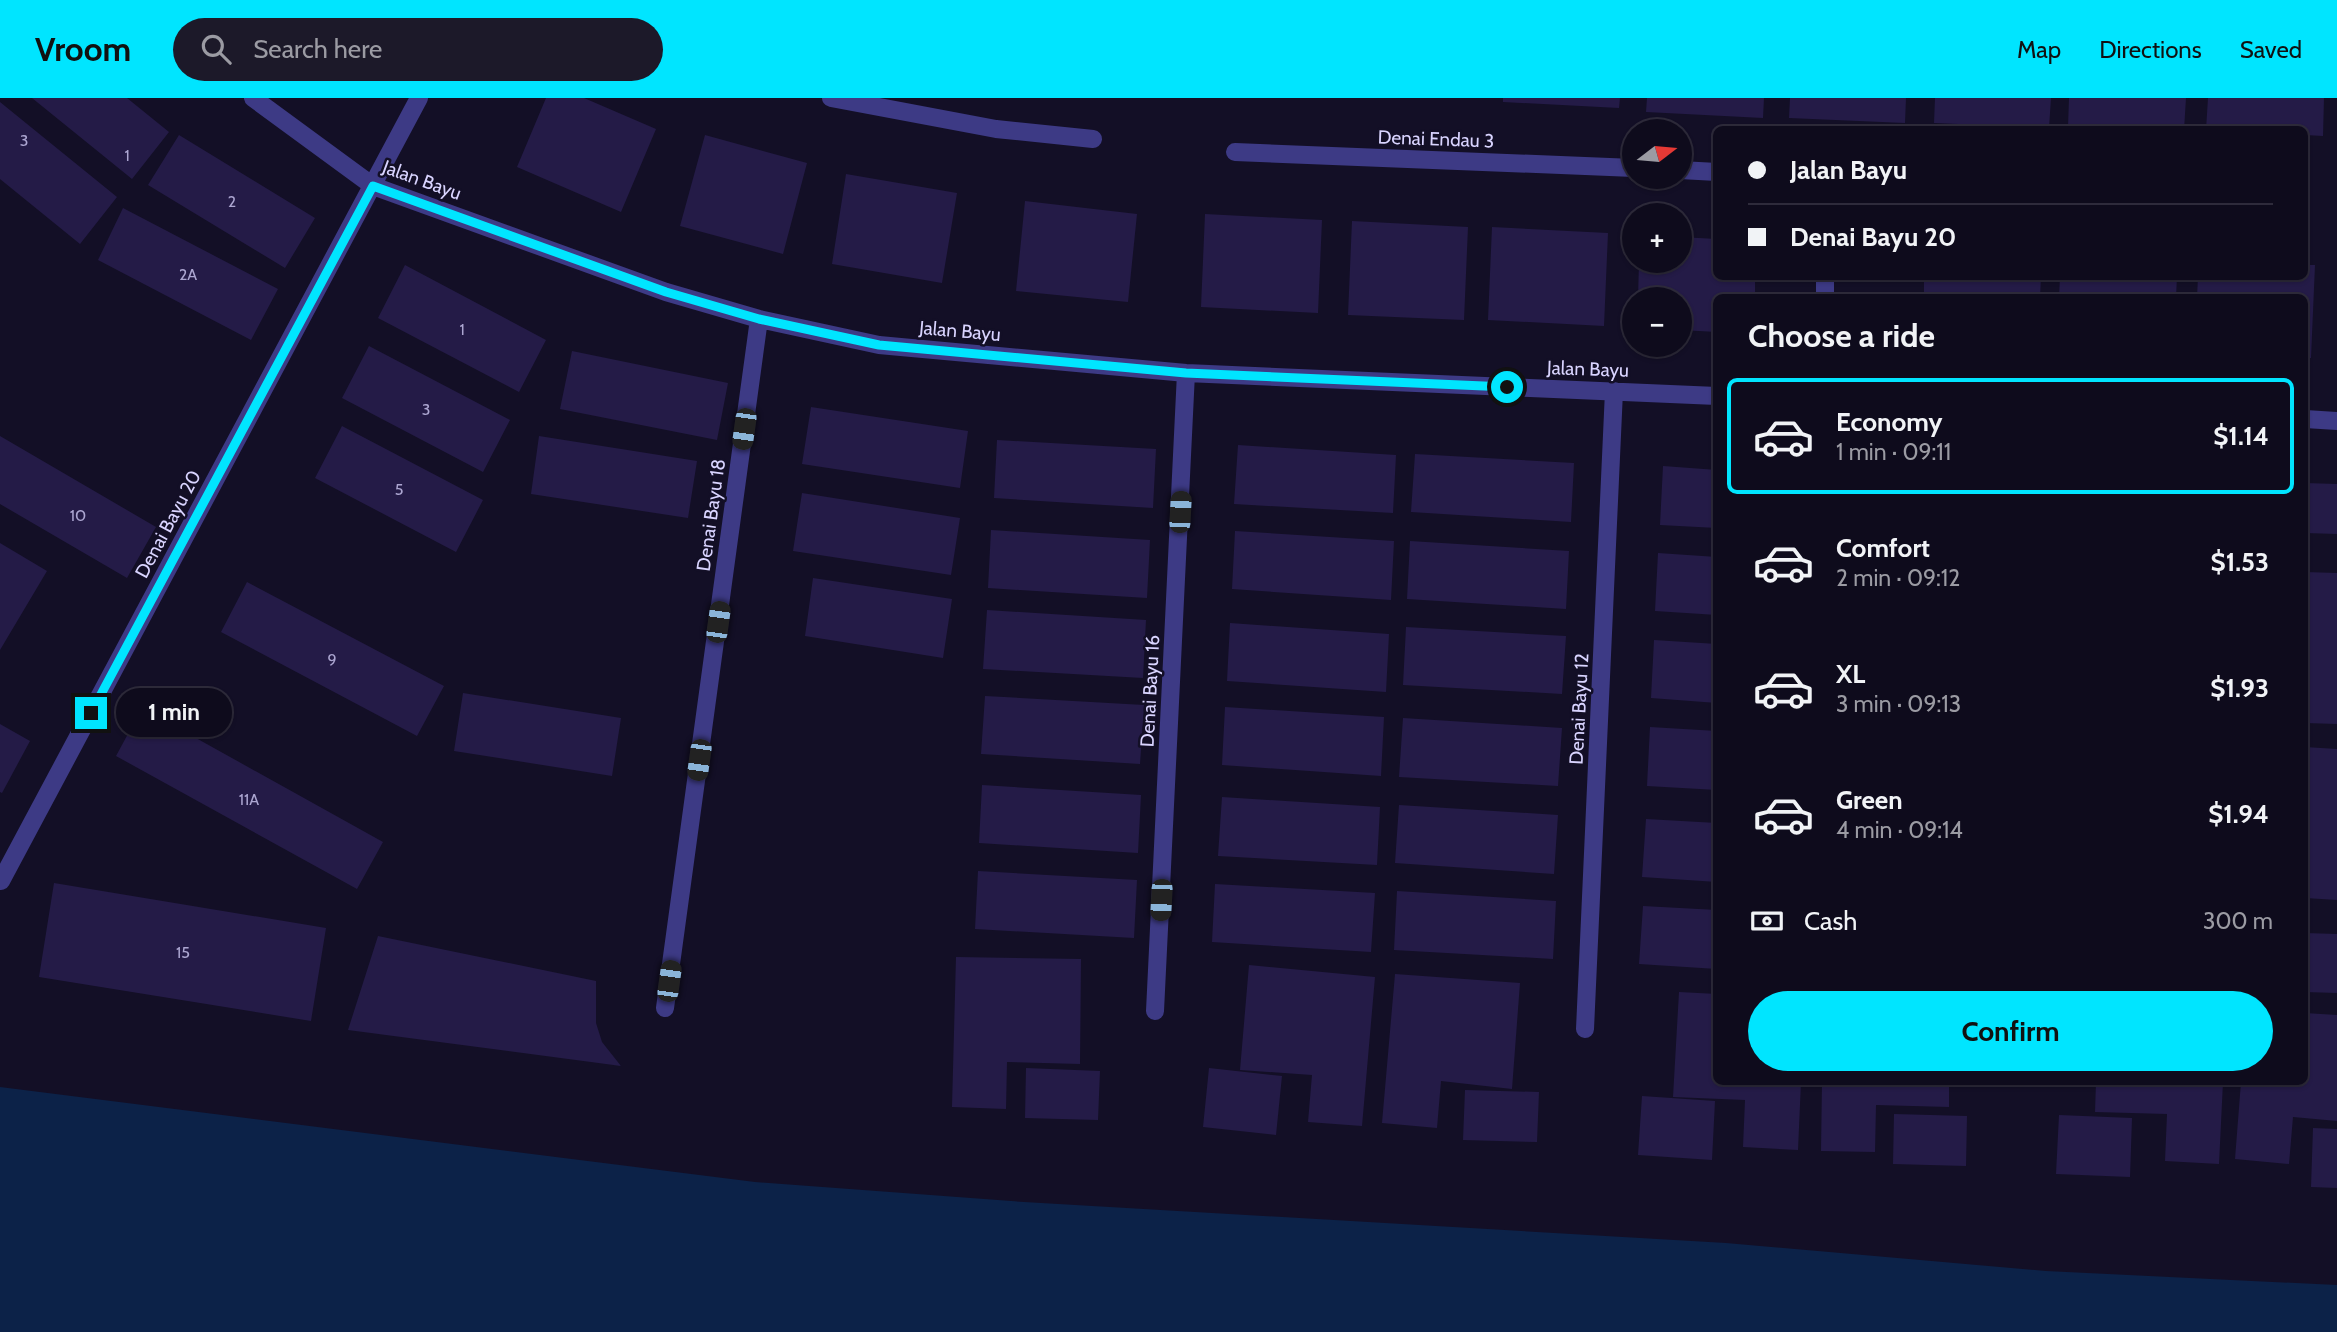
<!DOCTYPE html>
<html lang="en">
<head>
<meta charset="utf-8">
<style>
	body { margin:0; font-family:Cabin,sans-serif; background:#1c1929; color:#f1f3f6; height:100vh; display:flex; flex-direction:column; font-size:26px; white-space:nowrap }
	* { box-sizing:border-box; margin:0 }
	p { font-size:23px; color:#9b9ba3 }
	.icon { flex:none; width:38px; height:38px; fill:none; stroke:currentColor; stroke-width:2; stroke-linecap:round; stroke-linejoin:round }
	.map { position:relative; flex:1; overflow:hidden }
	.side { position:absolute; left:1713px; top:196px; width:595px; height:791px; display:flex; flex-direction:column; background:#0e0b1c; border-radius:10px; box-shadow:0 2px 5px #0004,0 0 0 2px #2e2b3b }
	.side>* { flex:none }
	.top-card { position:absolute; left:1713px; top:28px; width:595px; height:154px; border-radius:10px; box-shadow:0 2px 5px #0004,0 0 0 2px #2e2b3b; display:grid; align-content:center; height:154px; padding:0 35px; background:#0e0b1c }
	.needle { width:46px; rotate:74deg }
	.controls { position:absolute; left:1622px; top:21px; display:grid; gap:14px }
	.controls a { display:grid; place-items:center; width:70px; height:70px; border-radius:50%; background:#0e0b1c; box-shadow:0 2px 5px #0004,0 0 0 2px #2e2b3b; font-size:35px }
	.end { position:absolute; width:32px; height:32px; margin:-16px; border:9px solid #00e5ff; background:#111; box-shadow:0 0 0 4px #111 }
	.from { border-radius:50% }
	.bubble { position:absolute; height:49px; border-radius:24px; background:#0e0b1c; box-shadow:0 2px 5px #0004,0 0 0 2px #2e2b3b; font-size:23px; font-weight:800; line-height:49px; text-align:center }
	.car { position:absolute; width:21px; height:42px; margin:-21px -10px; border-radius:9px; box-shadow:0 0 5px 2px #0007; background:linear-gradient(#222 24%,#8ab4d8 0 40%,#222 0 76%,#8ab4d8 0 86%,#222 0) }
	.top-card b { display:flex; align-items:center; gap:24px; height:66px; font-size:26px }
	.top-card b+b { border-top:2px solid #2e2b3b }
	.top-card i { width:18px; height:18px; background:#f1f3f6 }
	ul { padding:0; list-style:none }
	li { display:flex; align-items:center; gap:21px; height:116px; margin:0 14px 10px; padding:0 21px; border:4px solid transparent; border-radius:10px }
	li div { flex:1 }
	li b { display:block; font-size:26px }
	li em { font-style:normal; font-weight:800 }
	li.on { border-color:#00e5ff }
	li>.icon { width:63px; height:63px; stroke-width:1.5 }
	h2 { padding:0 35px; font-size:32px; line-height:84px }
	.pay { display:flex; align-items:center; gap:18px; height:77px; padding:0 35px; font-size:26px }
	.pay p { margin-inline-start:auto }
	.action { display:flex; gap:14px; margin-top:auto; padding:14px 35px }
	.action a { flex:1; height:80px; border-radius:42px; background:#00e5ff; color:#111; font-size:28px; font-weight:800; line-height:80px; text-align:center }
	header { display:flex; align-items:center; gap:42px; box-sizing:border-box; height:98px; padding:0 35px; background:#00e5ff; color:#111 }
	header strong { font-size:33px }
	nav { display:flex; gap:38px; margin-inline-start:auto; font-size:24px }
	.search { width:490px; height:63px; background:#1c1929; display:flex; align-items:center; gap:18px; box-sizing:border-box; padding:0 24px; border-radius:38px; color:#9b9ba3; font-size:26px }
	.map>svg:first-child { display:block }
	.water { fill:#0c2248 }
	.building { fill:#241b47 }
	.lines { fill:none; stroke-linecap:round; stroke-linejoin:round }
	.street { stroke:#3d3a85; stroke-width:18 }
	.route { stroke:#00e5ff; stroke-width:9 }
	.labels { text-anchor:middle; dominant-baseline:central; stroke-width:5; stroke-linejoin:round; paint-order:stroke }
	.number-label { font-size:16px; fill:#aca6d1 }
	.street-label { font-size:19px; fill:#d9d4ff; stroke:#130f26 }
</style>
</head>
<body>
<header>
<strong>Vroom</strong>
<div class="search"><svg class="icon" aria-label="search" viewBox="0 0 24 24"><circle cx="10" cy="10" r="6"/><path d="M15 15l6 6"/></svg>Search here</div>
<nav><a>Map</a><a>Directions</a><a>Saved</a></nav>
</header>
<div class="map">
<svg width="2337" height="1234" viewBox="0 0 2337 1234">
	<rect width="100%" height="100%" fill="#130f26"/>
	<path class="water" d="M0,989l755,95 269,20 702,41 320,28 291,14v47h-2337z"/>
	<path class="building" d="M32,0h95l42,34 -37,47z
		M546,0h38l72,31 -35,83 -104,-45z
		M1503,0h117l-1,10 -116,-6z
		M1647,0h117l-1,20 -117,-6z
		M1790,0h116l-1,25 -116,-5z
		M1935,0h116l-2,30 -115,-5z
		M2069,0h117l-2,32 -116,-3z
		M2208,0h116l-1,38 -18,-1v-5h-99z
		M0,4l117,95 -37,47 -80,-65z
		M179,37l136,83 -30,50 -137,-83z
		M705,37l102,28 -24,91 -103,-28z
		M846,76l111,19 -15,90 -110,-19z
		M1025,103l112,13 -9,88 -112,-11z
		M123,110l155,81 -27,51 -153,-80z
		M1205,116l117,6 -4,93 -117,-6z
		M1352,123l116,6 -4,93 -116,-5z
		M1492,129l116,6 -4,93 -116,-6z
		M1680,139l37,2v37h38v22h-38v34l-37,-2v-31h-42l1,-38h41z
		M405,167l141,75 -27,52 -141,-74z
		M2305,167h10l-4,93h-6v-60h-108l1,-22h107z
		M1924,178h117l-1,22h-116z
		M2060,178h117l-1,22h-117z
		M369,248l141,74 -27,52 -141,-74z
		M572,253l156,32 -11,57 -157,-31z
		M811,309l157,24 -8,57 -158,-24z
		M342,328l141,74 -27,52 -141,-74z
		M0,338l156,91 -29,51 -127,-74z
		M539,338l158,25 -9,57 -157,-24z
		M997,342l159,9 -3,59 -159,-10z
		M1238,347l158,10 -3,58 -159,-9z
		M1415,356l159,9 -3,59 -160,-10z
		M1663,368l54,4v58l-57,-3z
		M2305,385l32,1v50l-32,-1z
		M802,395l158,25 -9,57 -158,-24z
		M991,432l159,10 -3,58 -159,-10z
		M1235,433l159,10 -3,59 -159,-11z
		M1410,443l159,10 -3,58 -159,-10z
		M0,445l47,28 -47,79z
		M1658,455l59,4v58l-62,-4z
		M2305,474l32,1v151l-32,-1z
		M813,480l139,21 -9,59 -138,-22z
		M247,484l197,104 -27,50 -196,-104z
		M987,512l159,10 -3,58 -160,-9z
		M1230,525l159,11 -3,58 -159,-11z
		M1406,529l160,9 -4,58 -159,-9z
		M1654,542l63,4v59l-66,-5z
		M463,595l158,25 -9,58 -158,-25z
		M985,598l159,9 -4,59 -159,-10z
		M1225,609l159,10 -3,59 -159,-11z
		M142,610l241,134 -26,47 -241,-133z
		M1403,620l159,10 -4,58 -159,-9z
		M0,626l30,17 -28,52 -2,-1z
		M1650,629l67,4v59l-70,-4z
		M2305,649l32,2v151l-32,-2z
		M982,687l159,10 -3,58 -159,-10z
		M1222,699l158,10 -3,58 -159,-9z
		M1399,707l159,10 -4,59 -159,-11z
		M1646,721l71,4v59l-75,-5z
		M978,773l159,9 -3,58 -159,-9z
		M54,785l272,45 -15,93 -272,-44z
		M1215,786l160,9 -4,59 -159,-10z
		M1397,793l159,10 -3,58 -159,-9z
		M1643,808l74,4v59l-78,-5z
		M2305,835l32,1v59l-32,-1z
		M378,838l218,45v42l6,19 19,24 -273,-36z
		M956,859l125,2 -1,105 -73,-2 -1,47 -54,-2z
		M1249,867l126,12 -13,149 -54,-4 4,-47 -72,-5z
		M1395,876l125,9 -8,106 -71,-8 -4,47 -55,-5z
		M1679,894l38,2v88h84l-3,68 -55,-3 2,-47 -72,-3z
		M2305,915l32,2v106l-44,-4 -4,47 -54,-5 6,-77h64z
		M1026,970l74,3 -2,49 -73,-2z
		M1209,970l73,8 -6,59 -73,-8z
		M1822,984h127v25l-73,-2 -1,47 -54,-1z
		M2096,984h127l-4,82 -54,-3 2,-47 -72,-2z
		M1465,992l74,2 -2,50 -74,-2z
		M1642,998l73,5 -3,59 -74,-5z
		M1894,1016l73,2 -1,50 -73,-2z
		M2059,1017l73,3 -2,59 -74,-3z
		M2313,1030l24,1v59l-26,-1z"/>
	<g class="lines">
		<path class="street" d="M253,0l120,88 293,106 93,27 120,26 307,28 531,23
			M831,0l165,31 97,10
			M1235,54l399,16
			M1680,72l37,2
			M1825,200v-22
			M2305,321l32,2
			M1,783l418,-783
			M665,910l94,-689
			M1155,913l31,-638
			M1585,931l29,-638"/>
	</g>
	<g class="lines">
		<path class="route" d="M91,615l282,-527 293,106 93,27 120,26 307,28 321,14"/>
	</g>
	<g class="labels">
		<g class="number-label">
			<text x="24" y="42">3</text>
			<text x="127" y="57">1</text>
			<text x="232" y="103">2</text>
			<text x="188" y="176">2A</text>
			<text x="462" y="231">1</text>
			<text x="426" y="311">3</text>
			<text x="399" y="391">5</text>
			<text x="78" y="417">10</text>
			<text x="332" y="561">9</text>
			<text x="249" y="701">11A</text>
			<text x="183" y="854">15</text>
		</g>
		<g class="street-label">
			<text transform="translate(1436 41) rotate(2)">Denai Endau 3</text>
			<text transform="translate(422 82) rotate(20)">Jalan Bayu</text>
			<text transform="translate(960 233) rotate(5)">Jalan Bayu</text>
			<text transform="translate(1588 271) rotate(2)">Jalan Bayu</text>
			<text transform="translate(711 417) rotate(-82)">Denai Bayu 18</text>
			<text transform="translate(168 426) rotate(-62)">Denai Bayu 20</text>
			<text transform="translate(1150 593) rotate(-87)">Denai Bayu 16</text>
			<text transform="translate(1579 611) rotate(-87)">Denai Bayu 12</text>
		</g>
	</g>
</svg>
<div class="controls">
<a><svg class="needle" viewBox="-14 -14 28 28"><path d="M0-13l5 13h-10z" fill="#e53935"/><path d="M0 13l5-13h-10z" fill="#9b9ba3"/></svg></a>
<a>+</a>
<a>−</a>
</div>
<i class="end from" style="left:1507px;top:289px"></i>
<i class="end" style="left:91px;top:615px"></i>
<div class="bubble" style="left:116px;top:590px;width:116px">1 min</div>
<i class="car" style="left:744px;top:331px;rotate:188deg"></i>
<i class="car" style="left:1180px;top:414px;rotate:3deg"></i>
<i class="car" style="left:718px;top:524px;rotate:8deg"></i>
<i class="car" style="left:699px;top:662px;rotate:188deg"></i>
<i class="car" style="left:1161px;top:802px;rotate:183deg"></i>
<i class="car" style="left:669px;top:883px;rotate:8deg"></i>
<div class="top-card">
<b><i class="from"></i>Jalan Bayu</b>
<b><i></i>Denai Bayu 20</b>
</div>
<section class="side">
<h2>Choose a ride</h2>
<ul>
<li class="on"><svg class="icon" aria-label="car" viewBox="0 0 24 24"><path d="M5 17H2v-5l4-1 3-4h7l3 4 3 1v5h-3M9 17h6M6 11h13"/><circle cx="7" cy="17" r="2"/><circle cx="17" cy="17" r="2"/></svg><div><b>Economy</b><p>1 min · 09:11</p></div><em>$1.14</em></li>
<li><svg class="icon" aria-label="car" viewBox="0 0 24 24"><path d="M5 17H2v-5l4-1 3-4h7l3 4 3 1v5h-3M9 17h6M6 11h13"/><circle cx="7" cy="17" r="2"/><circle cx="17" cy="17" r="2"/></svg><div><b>Comfort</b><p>2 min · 09:12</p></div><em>$1.53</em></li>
<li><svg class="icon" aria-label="car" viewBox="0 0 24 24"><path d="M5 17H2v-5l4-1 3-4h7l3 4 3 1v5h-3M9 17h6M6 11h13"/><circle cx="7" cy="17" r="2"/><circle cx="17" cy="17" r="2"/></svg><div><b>XL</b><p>3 min · 09:13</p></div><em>$1.93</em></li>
<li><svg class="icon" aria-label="car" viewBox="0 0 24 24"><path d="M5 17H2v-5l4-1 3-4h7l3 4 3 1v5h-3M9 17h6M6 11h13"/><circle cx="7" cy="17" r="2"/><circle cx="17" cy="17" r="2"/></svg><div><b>Green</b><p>4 min · 09:14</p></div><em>$1.94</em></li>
</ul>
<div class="pay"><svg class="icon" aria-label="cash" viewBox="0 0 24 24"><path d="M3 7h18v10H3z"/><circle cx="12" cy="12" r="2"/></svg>Cash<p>300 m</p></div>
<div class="action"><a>Confirm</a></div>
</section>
</div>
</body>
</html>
